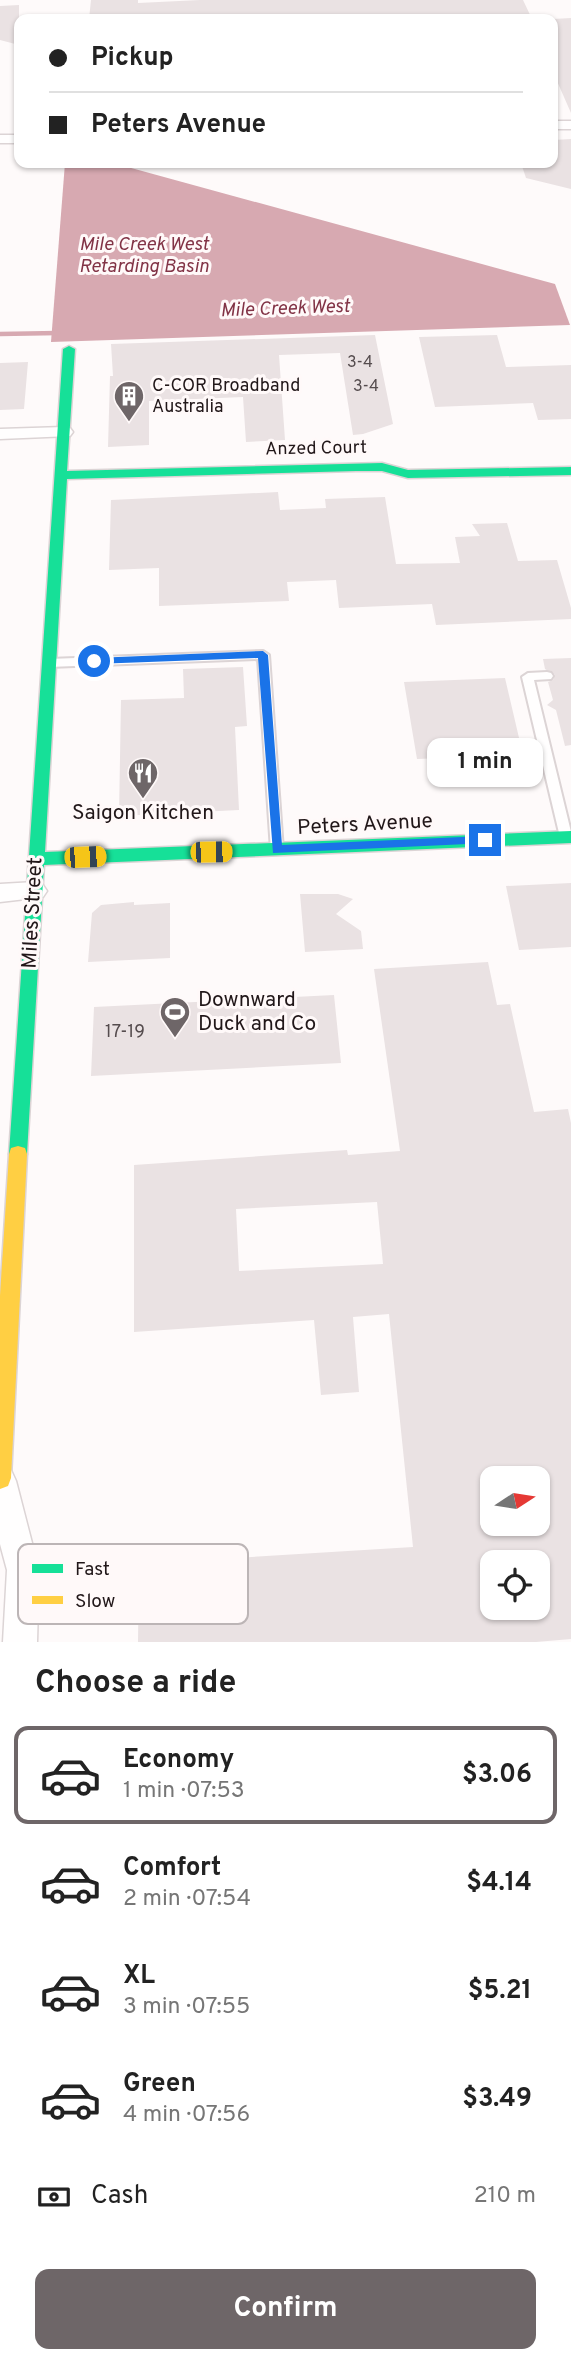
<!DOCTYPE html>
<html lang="en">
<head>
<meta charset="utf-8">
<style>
	body { margin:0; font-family:Overpass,sans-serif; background:#f2f2f2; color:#222; height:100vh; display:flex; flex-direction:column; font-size:26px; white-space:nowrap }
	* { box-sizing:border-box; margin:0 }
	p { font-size:23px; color:#767676 }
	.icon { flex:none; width:38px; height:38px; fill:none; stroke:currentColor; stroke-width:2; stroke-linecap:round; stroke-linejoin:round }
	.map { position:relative; height:1642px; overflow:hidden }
	.drawer { display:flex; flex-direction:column; background:#fff; flex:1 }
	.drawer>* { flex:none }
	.guide { position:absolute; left:14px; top:14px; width:544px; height:154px; border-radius:14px; box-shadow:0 2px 5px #0004; display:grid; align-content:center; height:154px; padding:0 35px; background:#fff }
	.needle { width:46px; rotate:78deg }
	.buttons { position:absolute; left:480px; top:1466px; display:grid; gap:14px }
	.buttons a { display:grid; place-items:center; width:70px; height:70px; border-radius:14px; background:#fff; box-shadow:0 2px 5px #0004; font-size:35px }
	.end { position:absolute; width:32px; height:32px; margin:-16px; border:9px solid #1a73e8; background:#fff; box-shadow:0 0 0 4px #fff }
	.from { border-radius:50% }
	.bubble { position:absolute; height:49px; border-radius:14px; background:#fff; box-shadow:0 2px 5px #0004; font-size:23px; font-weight:700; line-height:49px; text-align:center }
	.car { position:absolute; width:21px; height:42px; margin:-21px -10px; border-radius:9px; box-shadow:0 0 5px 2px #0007; background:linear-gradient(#f5c518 24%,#345 0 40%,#f5c518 0 76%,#345 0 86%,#f5c518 0) }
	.guide b { display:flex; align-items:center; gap:24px; height:66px; font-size:26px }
	.guide b+b { border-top:2px solid #e0e0e0 }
	.guide i { width:18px; height:18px; background:#222 }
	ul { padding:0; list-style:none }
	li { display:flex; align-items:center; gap:21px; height:98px; margin:0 14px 10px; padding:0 21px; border:4px solid transparent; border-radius:14px }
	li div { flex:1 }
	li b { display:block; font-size:26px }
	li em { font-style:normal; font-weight:700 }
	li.selected { border-color:#6e6668 }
	li>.icon { width:63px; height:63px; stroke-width:1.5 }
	h2 { padding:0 35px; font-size:32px; line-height:84px }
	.pay { display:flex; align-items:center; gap:18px; height:77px; padding:0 35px; font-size:26px }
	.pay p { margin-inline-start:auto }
	.primary-button { display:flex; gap:14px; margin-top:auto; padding:14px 35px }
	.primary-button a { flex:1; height:80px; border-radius:14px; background:#6e6668; color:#fff; font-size:28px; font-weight:700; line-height:80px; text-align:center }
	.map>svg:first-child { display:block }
	.water { fill:#d7a9b1 }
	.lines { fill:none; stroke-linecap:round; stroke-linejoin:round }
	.stream { stroke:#d7a9b1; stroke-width:4.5 }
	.building { fill:#eae2e3; fill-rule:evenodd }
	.lane-casing { stroke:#dcd4d5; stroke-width:4 }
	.street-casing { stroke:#dcd4d5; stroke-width:3 }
	.fast-casing { stroke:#dcd4d5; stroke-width:3 }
	.slow-casing { stroke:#dcd4d5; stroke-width:3 }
	.lane { fill:#fffefe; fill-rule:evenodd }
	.street { fill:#fffefe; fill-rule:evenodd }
	.fast { fill:#16e098; fill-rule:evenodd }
	.slow { fill:#ffcf43; fill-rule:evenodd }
	.route { fill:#1a73e8 }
	.labels { text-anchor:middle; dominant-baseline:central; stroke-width:6; stroke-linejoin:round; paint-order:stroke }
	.far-number-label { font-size:16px; fill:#554c4e }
	.far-poi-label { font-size:18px; fill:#211719; stroke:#fff9f9; text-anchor:start }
	.far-street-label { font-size:18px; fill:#211719; stroke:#fff9f9 }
	.number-label { font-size:18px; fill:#554c4e }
	.far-water-label { font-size:19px; font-style:italic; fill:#823346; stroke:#fff9f9 }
	.poi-label { font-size:21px; fill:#211719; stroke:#fff9f9 }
	.street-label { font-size:21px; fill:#211719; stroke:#fff9f9 }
	.key { fill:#fff9f9; stroke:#bcb5b6; stroke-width:2 }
	.key-label { font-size:19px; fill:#211719 }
</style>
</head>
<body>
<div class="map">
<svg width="571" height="1642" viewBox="0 0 571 1642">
	<rect width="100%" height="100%" fill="#fefafa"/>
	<path class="water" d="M65,163h48l442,121 15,41 -519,17z"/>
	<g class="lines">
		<path class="stream" d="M0,334l58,-1"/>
	</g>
	<path class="building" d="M91,0h47v3l62,-3h323l9,19h-443z
		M19,5v40l-19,-5v-34z
		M571,18v95l-18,-41v-53z
		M571,139v50l-45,-11 -5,-15h32v-23z
		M375,335l18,89 -30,10 -10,1 -13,-82 -61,2 6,85 -39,2 -3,-45 -94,4v44l-41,2 2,-71h3l-2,-32z
		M497,335l9,32 65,-2v54l-33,1 -5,-17 -98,4 -16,-70z
		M28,362l-4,47 -24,1v-47z
		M278,492l2,18 46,-2 -1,-9 60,-2 11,67 64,-1 -5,-26 25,-1 -8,-12 35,-1 11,38 39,-1 14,48v11l-135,6 -4,-21 -93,4 -3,-28 -49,2 2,19 -130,5v-38l-50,2 2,-70z
		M571,658v87l-6,1 -9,-36 -9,-5 6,-5 -5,-18 5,-2 2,-5 -10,-6 -2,-10z
		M243,667l4,59 -12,1 4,83 -120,6 2,-116 63,-2 -1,-29z
		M505,678l18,77 -28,1 -10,10 -15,-9 -11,10 -15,-9 -27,1 -13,-77z
		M571,883v64l-52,3 -13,-64z
		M300,894h38l15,5 -17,15 25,17 2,18 -58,3z
		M134,902v3l36,-2v55l-82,4 4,-49 9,-8z
		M488,962l9,43 13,-1 24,108 34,-3 3,14v516l-35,3h-398l1,-78 274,-17 -24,-233 -36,3 6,75 -38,3 -7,-75 -180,12v-167l213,-15 1,5 52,-4 -26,-182zM377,1202l6,62 -144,7 -3,-62zM492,1479h45v45h-45zM492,1563h45v45h-45z
		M334,995l7,68 -250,13 3,-69z"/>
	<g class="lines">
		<g class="lane-casing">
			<path id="lane" d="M263,651l6,4 14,195 -2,3h-8l-2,-3 -13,-191 -209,8 -6,-4 6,-4z
				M547,672l4,1 2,3 -2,3 -17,1 37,152v7l-5,3 -4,-2 -2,-3 -38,-160 6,-4z"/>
		</g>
		<g class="street-casing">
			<path id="street" d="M553,121h18v8h-18z
				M0,135h19v8h-19z
				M64,427l6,1 3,4 -3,4 -70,3v-10z
				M35,882l8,3 4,6 -4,6 -43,5v-18z
				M0,1465l11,5 5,11 23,89 -2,72h-34l4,-72 -7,-26z"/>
		</g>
		<g class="fast-casing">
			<path id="fast" d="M69,346l6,3 -8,122 315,-8 26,7 163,-3v8l-163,3 -26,-7h-26l-289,8 -22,373 526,-21v12l-527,22 -17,289 -2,6 -7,2 -7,-2 -2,-6 54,-805z"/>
		</g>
		<g class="slow-casing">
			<path id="slow" d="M18,1146l7,2 2,6 -16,324 -3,8 -8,3v-193l9,-142 2,-6z"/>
		</g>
		<use href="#lane" class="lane"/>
		<use href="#street" class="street"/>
		<use href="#fast" class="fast"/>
		<use href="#slow" class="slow"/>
	</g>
	<path class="route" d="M263,651l5,4 14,190 203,-9 6,4 -2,3 -216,10 -15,-195 -164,6 -5,-3 5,-3z"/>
	<defs>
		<g id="building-pin" transform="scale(1.575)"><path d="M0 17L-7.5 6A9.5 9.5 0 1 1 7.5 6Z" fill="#6e6668" stroke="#fff9f9"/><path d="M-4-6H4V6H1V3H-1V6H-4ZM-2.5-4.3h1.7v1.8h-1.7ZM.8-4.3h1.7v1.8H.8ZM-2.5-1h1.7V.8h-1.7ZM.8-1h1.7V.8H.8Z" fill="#fff"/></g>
		<g id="restaurant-pin" transform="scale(1.575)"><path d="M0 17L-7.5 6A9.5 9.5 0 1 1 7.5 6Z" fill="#6e6668" stroke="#fff9f9"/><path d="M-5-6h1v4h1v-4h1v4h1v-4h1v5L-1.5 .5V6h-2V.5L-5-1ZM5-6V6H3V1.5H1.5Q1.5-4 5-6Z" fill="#fff"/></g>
		<g id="stadium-pin" transform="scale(1.575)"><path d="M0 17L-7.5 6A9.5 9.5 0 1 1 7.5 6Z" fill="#6e6668" stroke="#fff9f9"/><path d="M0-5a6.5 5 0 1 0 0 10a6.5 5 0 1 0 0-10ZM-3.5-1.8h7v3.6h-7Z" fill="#fff"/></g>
	</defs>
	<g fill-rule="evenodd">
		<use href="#building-pin" x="129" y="396"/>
		<use href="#restaurant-pin" x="143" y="773"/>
		<use href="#stadium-pin" x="175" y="1012"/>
	</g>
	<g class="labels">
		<g class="far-number-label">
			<text x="360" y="363">3-4</text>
			<text x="366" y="387">3-4</text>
		</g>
		<g class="far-poi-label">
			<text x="152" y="386">C-COR Broadband<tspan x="152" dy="21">Australia</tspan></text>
		</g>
		<g class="far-street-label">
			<text transform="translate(316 449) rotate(-1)">Anzed Court</text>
		</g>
		<g class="number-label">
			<text x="125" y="1032">17-19</text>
		</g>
		<g class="far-water-label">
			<text x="144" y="245">Mile Creek West<tspan x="144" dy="22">Retarding Basin</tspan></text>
			<text transform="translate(285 309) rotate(-2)">Mile Creek West</text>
		</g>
		<g class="poi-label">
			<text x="143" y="813">Saigon Kitchen</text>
			<text x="198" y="1000" text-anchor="start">Downward<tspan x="198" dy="24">Duck and Co</tspan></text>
		</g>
		<g class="street-label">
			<text transform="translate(365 825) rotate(-3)">Peters Avenue</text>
			<text transform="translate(33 913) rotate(-87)">Miles Street</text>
		</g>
	</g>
	<rect x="18" y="1544" width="230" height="80" rx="10" class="key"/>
	<rect x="32" y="1564" width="31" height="9" fill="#16e098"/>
	<rect x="32" y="1596" width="31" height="8" fill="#ffcf43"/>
	<g class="key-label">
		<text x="75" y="1575">Fast</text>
		<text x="75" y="1607">Slow</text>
	</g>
</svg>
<div class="buttons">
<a><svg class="needle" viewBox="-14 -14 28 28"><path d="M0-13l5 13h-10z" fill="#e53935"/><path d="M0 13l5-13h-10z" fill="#767676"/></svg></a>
<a><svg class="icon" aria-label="locate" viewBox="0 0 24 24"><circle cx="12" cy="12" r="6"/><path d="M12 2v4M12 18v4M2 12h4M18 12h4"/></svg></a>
</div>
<i class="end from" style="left:94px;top:661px"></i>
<i class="end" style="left:485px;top:840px"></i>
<div class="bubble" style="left:427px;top:738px;width:116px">1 min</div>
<i class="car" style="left:211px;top:852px;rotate:89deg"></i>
<i class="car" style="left:85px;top:857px;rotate:88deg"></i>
<div class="guide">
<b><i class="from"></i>Pickup</b>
<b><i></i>Peters Avenue</b>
</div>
</div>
<section class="drawer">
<h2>Choose a ride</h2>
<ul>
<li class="selected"><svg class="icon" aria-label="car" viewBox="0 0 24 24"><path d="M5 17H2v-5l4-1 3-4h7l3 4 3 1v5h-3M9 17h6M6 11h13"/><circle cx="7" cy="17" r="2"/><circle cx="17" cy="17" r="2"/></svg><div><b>Economy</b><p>1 min · 07:53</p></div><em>$3.06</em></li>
<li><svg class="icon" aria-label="car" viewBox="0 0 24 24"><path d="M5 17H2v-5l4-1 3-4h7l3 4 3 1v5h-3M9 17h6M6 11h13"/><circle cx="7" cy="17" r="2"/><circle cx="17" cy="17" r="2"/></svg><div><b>Comfort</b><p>2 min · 07:54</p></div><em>$4.14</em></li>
<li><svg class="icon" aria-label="car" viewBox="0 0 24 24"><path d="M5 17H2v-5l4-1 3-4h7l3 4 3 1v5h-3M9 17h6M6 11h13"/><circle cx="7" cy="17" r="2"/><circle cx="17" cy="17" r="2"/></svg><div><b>XL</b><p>3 min · 07:55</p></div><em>$5.21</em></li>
<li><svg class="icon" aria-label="car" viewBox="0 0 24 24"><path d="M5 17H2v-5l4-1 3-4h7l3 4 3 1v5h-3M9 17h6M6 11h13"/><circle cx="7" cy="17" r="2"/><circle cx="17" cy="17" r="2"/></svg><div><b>Green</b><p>4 min · 07:56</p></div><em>$3.49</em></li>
</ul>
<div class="pay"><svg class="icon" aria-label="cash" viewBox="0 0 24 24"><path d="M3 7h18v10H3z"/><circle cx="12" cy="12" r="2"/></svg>Cash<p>210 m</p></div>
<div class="primary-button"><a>Confirm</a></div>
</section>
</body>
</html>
